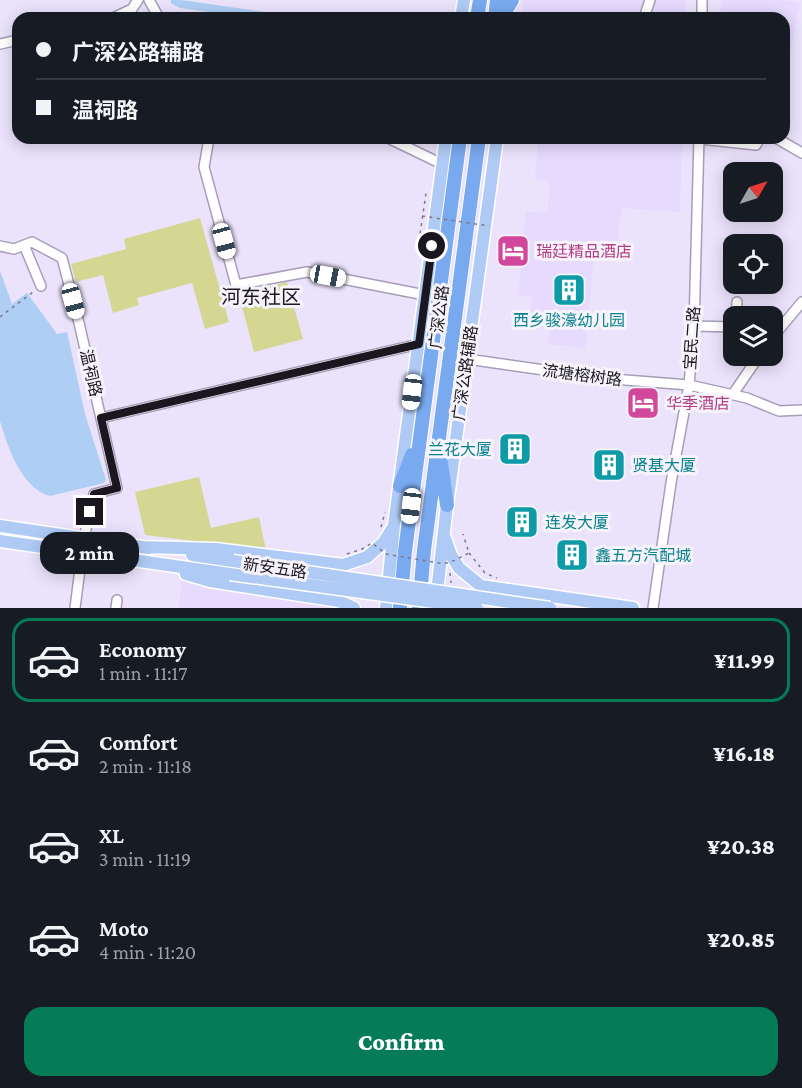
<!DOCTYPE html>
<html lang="en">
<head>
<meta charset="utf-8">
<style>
	body { margin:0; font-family:"Crimson Pro","Noto Sans SC",serif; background:#242831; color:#f1f3f6; height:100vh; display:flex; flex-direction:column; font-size:22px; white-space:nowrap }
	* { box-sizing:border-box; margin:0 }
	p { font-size:20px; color:#9ea1a6 }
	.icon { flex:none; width:33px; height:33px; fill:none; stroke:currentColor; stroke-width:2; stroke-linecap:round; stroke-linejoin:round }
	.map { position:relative; height:608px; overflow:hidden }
	.drawer { display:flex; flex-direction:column; background:#171b24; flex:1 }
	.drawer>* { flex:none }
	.hud { position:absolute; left:12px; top:12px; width:778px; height:132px; border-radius:18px; box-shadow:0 3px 15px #0003; display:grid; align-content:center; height:132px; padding:0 24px; background:#171b24 }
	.needle { width:39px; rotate:51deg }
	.controls { position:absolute; left:723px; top:162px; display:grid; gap:12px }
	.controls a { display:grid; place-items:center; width:60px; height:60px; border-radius:12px; background:#171b24; box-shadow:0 3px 15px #0003; font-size:30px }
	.end { position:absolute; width:27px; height:27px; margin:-14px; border:8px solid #1b1721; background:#fff; box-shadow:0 0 0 3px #fff }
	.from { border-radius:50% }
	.bubble { position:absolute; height:42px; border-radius:18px; background:#171b24; box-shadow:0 3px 15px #0003; font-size:20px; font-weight:800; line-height:42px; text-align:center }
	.car { position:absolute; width:18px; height:36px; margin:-18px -9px; border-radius:8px; box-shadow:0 0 4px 2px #0007; background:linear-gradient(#fff 24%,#345 0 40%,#fff 0 76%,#345 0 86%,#fff 0) }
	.hud b { display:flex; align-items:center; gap:21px; height:57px; font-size:22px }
	.hud b+b { border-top:2px solid #363941 }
	.hud i { width:15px; height:15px; background:#f1f3f6 }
	ul { padding:10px 0 0; list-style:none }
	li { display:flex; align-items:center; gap:18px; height:84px; margin:0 12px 9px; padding:0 12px; border:3px solid transparent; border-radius:18px }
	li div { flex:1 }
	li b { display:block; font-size:22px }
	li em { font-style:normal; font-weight:800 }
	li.current { border-color:#057b58 }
	li>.icon { width:54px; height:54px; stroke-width:1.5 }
	.action { display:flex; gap:12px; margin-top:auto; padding:12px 24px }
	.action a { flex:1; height:69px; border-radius:18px; background:#057b58; color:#fff; font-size:24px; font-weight:800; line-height:69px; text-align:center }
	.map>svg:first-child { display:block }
	.built { fill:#e6daff }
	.green { fill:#d3d791 }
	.water { fill:#aecef3 }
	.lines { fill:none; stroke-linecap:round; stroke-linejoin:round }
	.canal { stroke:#aecef3; stroke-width:8 }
	.minor-casing { stroke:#a79db9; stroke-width:12 }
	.major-casing { stroke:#fff; stroke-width:15 }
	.highway-casing { stroke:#fff; stroke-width:16 }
	.path { stroke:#7d7788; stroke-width:1.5; stroke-dasharray:3 4.5; stroke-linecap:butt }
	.minor { stroke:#fff; stroke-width:9 }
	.major { stroke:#afcbf5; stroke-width:12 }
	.highway { stroke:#79a9ef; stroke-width:14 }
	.major-bridge-casing { stroke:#fff; stroke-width:15; stroke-linecap:butt }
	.path-bridge { stroke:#7d7788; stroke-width:1.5; stroke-dasharray:3 4.5; stroke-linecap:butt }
	.major-bridge { stroke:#afcbf5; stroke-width:12 }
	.route { stroke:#1b1721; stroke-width:8 }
	.labels { text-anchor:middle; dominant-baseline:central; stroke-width:6; stroke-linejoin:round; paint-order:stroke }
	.hotel-label { font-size:16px; fill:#b23c85; stroke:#f6f4fa; text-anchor:start }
	.street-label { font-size:16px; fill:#1b1721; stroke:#f6f4fa }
	.culture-label { font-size:16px; fill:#0d838f; stroke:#f6f4fa; text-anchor:start }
	.quarter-label { font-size:20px; fill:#1b1721; stroke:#f6f4fa }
</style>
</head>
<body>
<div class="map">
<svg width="802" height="608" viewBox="0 0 802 608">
	<rect width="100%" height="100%" fill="#ebe3fc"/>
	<path class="built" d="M523,0h163l-1,18h-164z
		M721,0h61l18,3 -15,78 -1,-63h-64z
		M538,138h144l-2,74 -58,-4 -7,50 -21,-1 -9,91 -37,-4 2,-17 -21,-2 3,-28 -14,-1 8,-84 22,1 1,-33 -14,-1z
		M182,579l146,26 5,3h-160l6,-1z"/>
	<path class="green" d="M200,218l29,104 -24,7 -13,-46 -55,15 2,7 -26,8 -10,-38 -27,7 -5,-18 55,-15 -2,-10z
		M287,282l16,57 -49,13 -15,-57z
		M199,477l12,51 48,-11 7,33 -121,-15 -10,-43z"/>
	<path class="water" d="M0,271l12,33 15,-11 30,41 10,-2 18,82 21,66 -2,3 -54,13c-28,-7 -43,-50 -50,-75z"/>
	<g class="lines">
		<path class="canal" d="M175,1l6,3 98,14"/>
		<g class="minor-casing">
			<path id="minor" d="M149,0l10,18
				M646,12l4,-12
				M113,18l19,-9 6,-9
				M702,18v-18
				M0,44l18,-4
				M209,138l-5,29 32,118 71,-13 118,23
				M388,138l54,26
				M691,138l65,7 4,-7
				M776,138l26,15
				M24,245l17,41
				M0,246l14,3 18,-7 30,16 17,65 38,165 -23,6 -10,44 -9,70
				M736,316l1,-14
				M694,326l40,1
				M772,338l30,-36
				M467,359l133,19 89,7 58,13 32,13 23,-1
				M733,394l26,-38
				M101,418l318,-74
				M116,608l1,-8
				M653,608l18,-125 18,-98 5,-59 5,-188"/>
		</g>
		<g class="major-casing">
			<path id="major" d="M461,18l3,-18
				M0,526l149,22
				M445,538l6,17 8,13 22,18 152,22
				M0,541l230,33
				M142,547l74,2 127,16 24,-8 17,-15 8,-13
				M192,555l41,6
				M186,574l24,7 129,20 15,7
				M436,601l11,-96 50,-367
				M386,608l8,-83 52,-387"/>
		</g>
		<g class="highway-casing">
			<path id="highway" d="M477,18l3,-18
				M495,18l2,-18
				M501,18l11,-18
				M441,463l6,42
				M400,486l12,-31
				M400,608l5,-57 55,-413
				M419,608l5,-58 55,-412"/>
		</g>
		<path class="path" d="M419,241l7,-48
			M0,317l33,-25
			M381,527l4,-15
			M469,553l16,20 12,5
			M450,573l1,10"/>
		<use href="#minor" class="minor"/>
		<use href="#major" class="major"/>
		<use href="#highway" class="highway"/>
		<g class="major-bridge-casing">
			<path id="major-bridge" d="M233,561l317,47
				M230,574l247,34"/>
		</g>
		<path class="path-bridge" d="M422,216l67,10
			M347,554l15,-5 10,-6 14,11 53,9h10l20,-10 -6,-19"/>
		<use href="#major-bridge" class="major-bridge"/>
	</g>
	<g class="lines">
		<path class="route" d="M90,512l4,-18 23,-6 -16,-70 318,-74 13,-98"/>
	</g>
	<defs>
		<g id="hotel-square" transform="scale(1.725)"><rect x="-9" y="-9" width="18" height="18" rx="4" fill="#d1479c" stroke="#f6f4fa"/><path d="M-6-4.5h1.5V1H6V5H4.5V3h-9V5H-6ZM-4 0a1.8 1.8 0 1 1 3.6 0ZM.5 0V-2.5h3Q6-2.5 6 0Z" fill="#fff"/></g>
		<g id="building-square" transform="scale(1.725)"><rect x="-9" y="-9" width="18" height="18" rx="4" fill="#0f9aa8" stroke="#f6f4fa"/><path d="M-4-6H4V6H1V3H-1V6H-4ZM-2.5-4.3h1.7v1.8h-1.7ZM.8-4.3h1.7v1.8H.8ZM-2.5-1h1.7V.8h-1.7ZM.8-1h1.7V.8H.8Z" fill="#fff"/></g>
	</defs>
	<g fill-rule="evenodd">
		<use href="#hotel-square" x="513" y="251"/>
		<use href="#building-square" x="569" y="290"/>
		<use href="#hotel-square" x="643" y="403"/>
		<use href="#building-square" x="515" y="449"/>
		<use href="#building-square" x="609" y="465"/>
		<use href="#building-square" x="522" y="522"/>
		<use href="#building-square" x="572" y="555"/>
	</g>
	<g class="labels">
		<g class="hotel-label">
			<text x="536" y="251">瑞廷精品酒店</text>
			<text x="666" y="403">华季酒店</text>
		</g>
		<g class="street-label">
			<text transform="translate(439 317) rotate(-83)">广深公路</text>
			<text transform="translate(692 338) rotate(-86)">宝民二路</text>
			<text transform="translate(91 373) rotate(77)">温祠路</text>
			<text transform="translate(465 373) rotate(-82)">广深公路辅路</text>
			<text transform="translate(582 375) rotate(7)">流塘榕树路</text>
			<text transform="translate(275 568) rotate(8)">新安五路</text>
		</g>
		<g class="culture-label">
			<text x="569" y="320" text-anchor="middle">西乡骏濠幼儿园</text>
			<text x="492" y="449" text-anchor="end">兰花大厦</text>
			<text x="632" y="465">贤基大厦</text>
			<text x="545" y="522">连发大厦</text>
			<text x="595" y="555">鑫五方汽配城</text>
		</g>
		<g class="quarter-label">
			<text x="261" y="297">河东社区</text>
		</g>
	</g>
</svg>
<div class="controls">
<a><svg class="needle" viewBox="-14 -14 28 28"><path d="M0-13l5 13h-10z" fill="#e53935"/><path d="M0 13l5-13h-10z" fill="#9ea1a6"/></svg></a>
<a><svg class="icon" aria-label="locate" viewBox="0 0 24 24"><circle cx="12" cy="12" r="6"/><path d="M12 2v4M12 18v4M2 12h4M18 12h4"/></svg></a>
<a><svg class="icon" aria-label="layers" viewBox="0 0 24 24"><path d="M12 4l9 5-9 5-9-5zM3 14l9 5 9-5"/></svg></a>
</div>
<i class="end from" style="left:432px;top:246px"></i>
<i class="end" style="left:90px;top:512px"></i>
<div class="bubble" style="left:40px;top:532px;width:99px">2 min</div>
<i class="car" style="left:224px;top:241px;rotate:165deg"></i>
<i class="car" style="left:328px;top:276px;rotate:101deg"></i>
<i class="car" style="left:73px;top:301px;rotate:165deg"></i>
<i class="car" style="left:412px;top:392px;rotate:187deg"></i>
<i class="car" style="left:411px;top:506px;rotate:187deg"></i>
<div class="hud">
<b><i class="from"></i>广深公路辅路</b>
<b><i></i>温祠路</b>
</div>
</div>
<section class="drawer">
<ul>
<li class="current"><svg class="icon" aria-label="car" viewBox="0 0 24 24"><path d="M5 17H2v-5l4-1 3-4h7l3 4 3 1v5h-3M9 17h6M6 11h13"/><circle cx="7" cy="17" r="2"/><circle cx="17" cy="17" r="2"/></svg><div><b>Economy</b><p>1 min · 11:17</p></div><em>¥11.99</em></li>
<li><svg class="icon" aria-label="car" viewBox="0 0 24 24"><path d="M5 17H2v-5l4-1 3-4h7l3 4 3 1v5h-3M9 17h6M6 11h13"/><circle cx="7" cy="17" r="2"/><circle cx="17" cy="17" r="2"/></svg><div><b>Comfort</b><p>2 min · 11:18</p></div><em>¥16.18</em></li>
<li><svg class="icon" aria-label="car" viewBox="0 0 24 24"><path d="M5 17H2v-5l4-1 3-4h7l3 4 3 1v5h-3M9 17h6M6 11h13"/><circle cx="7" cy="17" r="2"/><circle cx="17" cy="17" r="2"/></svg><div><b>XL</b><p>3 min · 11:19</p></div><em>¥20.38</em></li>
<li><svg class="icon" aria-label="car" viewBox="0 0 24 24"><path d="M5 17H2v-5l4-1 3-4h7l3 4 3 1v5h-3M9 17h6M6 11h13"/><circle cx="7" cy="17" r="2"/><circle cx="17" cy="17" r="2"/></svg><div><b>Moto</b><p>4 min · 11:20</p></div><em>¥20.85</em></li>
</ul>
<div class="action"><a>Confirm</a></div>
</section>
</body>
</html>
